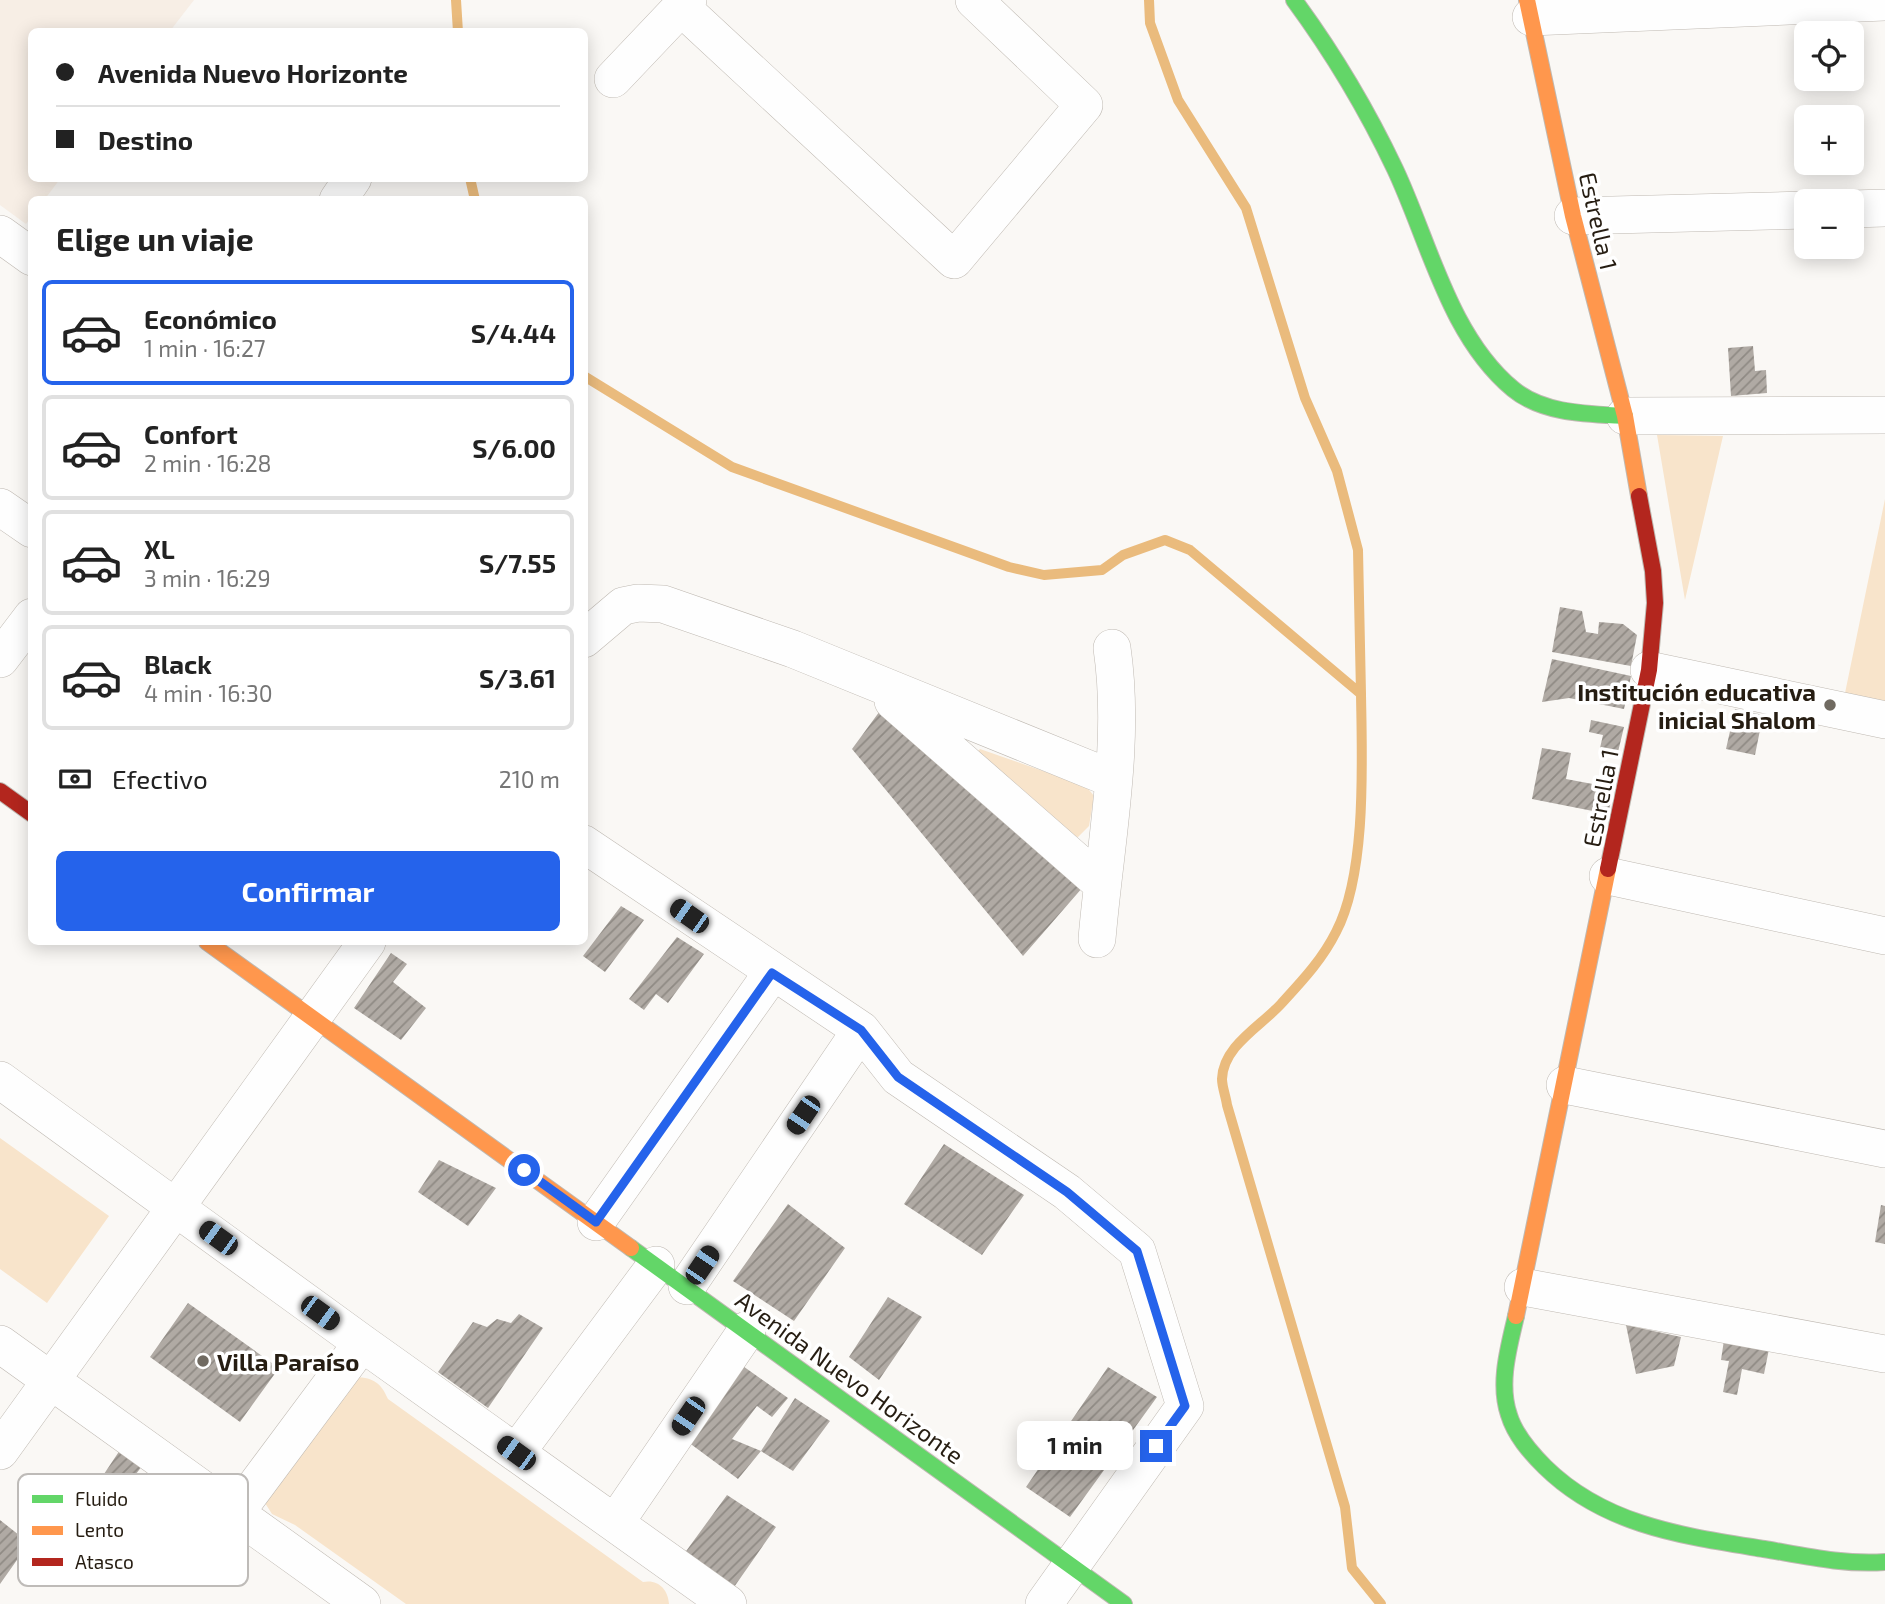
<!DOCTYPE html>
<html lang="es">
<head>
<meta charset="utf-8">
<style>
	body { margin:0; font-family:"Exo 2",sans-serif; background:#f6f6f6; color:#222; height:100vh; display:flex; flex-direction:column; font-size:26px; white-space:nowrap }
	* { box-sizing:border-box; margin:0 }
	p { font-size:23px; color:#767676 }
	.icon { flex:none; width:38px; height:38px; fill:none; stroke:currentColor; stroke-width:2; stroke-linecap:round; stroke-linejoin:round }
	.map { position:relative; flex:1; overflow:hidden }
	.details { position:absolute; left:28px; top:196px; width:560px; height:749px; display:flex; flex-direction:column; background:#fff; border-radius:10px; box-shadow:0 4px 18px #0003 }
	.details>* { flex:none }
	.guide { position:absolute; left:28px; top:28px; width:560px; height:154px; border-radius:10px; box-shadow:0 4px 18px #0003; display:grid; align-content:center; height:154px; padding:0 28px; background:#fff }
	.fabs { position:absolute; left:1794px; top:21px; display:grid; gap:14px }
	.fabs a { display:grid; place-items:center; width:70px; height:70px; border-radius:10px; background:#fff; box-shadow:0 4px 18px #0003; font-size:35px }
	.end { position:absolute; width:32px; height:32px; margin:-16px; border:9px solid #2563eb; background:#fff; box-shadow:0 0 0 4px #fff }
	.from { border-radius:50% }
	.bubble { position:absolute; height:49px; border-radius:10px; background:#fff; box-shadow:0 4px 18px #0003; font-size:23px; font-weight:700; line-height:49px; text-align:center }
	.car { position:absolute; width:21px; height:42px; margin:-21px -10px; border-radius:9px; box-shadow:0 0 5px 2px #0007; background:linear-gradient(#222 24%,#8ab4d8 0 40%,#222 0 76%,#8ab4d8 0 86%,#222 0) }
	.guide b { display:flex; align-items:center; gap:24px; height:66px; font-size:26px }
	.guide b+b { border-top:2px solid #e0e0e0 }
	.guide i { width:18px; height:18px; background:#222 }
	ul { padding:0; list-style:none }
	li { display:flex; align-items:center; gap:21px; height:105px; margin:0 14px 10px; padding:0 14px; border:4px solid #e0e0e0; border-radius:10px }
	li div { flex:1 }
	li b { display:block; font-size:26px }
	li em { font-style:normal; font-weight:700 }
	li.active { border-color:#2563eb }
	li>.icon { width:63px; height:63px; stroke-width:1.5 }
	h2 { padding:0 28px; font-size:32px; line-height:84px }
	.pay { display:flex; align-items:center; gap:18px; height:77px; padding:0 28px; font-size:26px }
	.pay p { margin-inline-start:auto }
	.cta { display:flex; gap:14px; margin-top:auto; padding:14px 28px }
	.cta a { flex:1; height:80px; border-radius:10px; background:#2563eb; color:#fff; font-size:28px; font-weight:700; line-height:80px; text-align:center }
	.map>svg:first-child { display:block }
	.built { fill:#f7eee5 }
	.green { fill:#f8e4cb }
	.lines { fill:none; stroke-linecap:round; stroke-linejoin:round }
	.stream { stroke:#eabb7d; stroke-width:10 }
	.building { fill:url(#building-hatch) }
	.street-casing { stroke:#bfb9b2; stroke-width:38 }
	.fast-casing { stroke:#bfb9b2; stroke-width:18 }
	.slow-casing { stroke:#bfb9b2; stroke-width:18 }
	.jam-casing { stroke:#bfb9b2; stroke-width:18 }
	.street { stroke:#fefefe; stroke-width:37 }
	.fast { stroke:#63d668; stroke-width:16 }
	.slow { stroke:#ff974d; stroke-width:16 }
	.jam { stroke:#b3261e; stroke-width:16 }
	.route { stroke:#2563eb; stroke-width:9 }
	.poi-dot { fill:#706a61; stroke:#fff; stroke-width:2.5 }
	.labels { text-anchor:middle; dominant-baseline:central; stroke-width:7; stroke-linejoin:round; paint-order:stroke }
	.street-label { font-size:24px; fill:#261d12; stroke:#fff }
	.poi-label { font-size:24px; font-weight:bold; fill:#261d12; stroke:#fff; text-anchor:end }
	.key { fill:#fff; stroke:#bebbb8; stroke-width:2 }
	.key-label { font-size:19px; fill:#261d12 }
</style>
</head>
<body>
<div class="map">
<svg width="1885" height="1604" viewBox="0 0 1885 1604">
	<defs>
		<pattern id="building-hatch" width="6" height="6" patternUnits="userSpaceOnUse" patternTransform="scale(1.75)"><rect width="6" height="6" fill="#b0aaa4"/><path d="M-1 1l2-2M0 6l6-6M5 7l2-2" fill="none" stroke="#8f8a84"/></pattern>
	</defs>
	<rect width="100%" height="100%" fill="#faf8f5"/>
	<path class="built" d="M0,0h194l-24,31 -138,1v146l28,1 -15,20 -13,1 -1,17 -5,7 -26,-19z"/>
	<path class="green" d="M1657,435l66,1 -38,164z
		M1885,499v207l-41,-8z
		M980,749l106,37 8,10 -5,30 -11,11 -5,-1 -95,-85z
		M0,1138l109,78 -62,87 -47,-34z
		M356,1377c18,1 25,6 32,22l255,183c15,-3 25,7 26,22h-263l-111,-79 -23,-11 -7,-11z"/>
	<g class="lines">
		<path class="stream" d="M456,0l2,32
			M1149,0l1,23 28,77 68,108 59,190 32,73 21,79 3,144
			M470,178l5,22
			M584,376l148,91 277,100 35,8 58,-5 21,-15 42,-15 25,10 171,144c1,66 6,179 -25,238 -14,28 -34,49 -55,72 -20,22 -58,42 -59,75 0,8 4,18 5,26l118,402 7,61 29,36"/>
	</g>
	<path class="building" d="M1753,346l2,25 11,-1 1,23 -36,3 -3,-48z
		M1560,607l22,4 4,21 12,2 1,-12 24,2 14,11 -6,31 -79,-14z
		M1552,659l79,17 -7,33 -55,-11 -27,4z
		M885,704l198,183 -60,69 -171,-207z
		M1735,709l28,6 -8,40 -29,-6z
		M1591,720l33,7 -6,25 -18,-4 3,-13 -14,-3z
		M1542,748l29,5 -5,26 48,9 -6,26 -76,-15z
		M621,906l23,14 -39,52 -22,-16z
		M677,937l27,17 -36,49 -12,-9 -12,16 -15,-11z
		M391,953l16,11 -14,18 33,26 -25,32 -47,-32z
		M944,1144l80,51 -42,60 -78,-51z
		M439,1160l57,28 -28,38 -50,-34z
		M788,1204l57,44 -51,73 -61,-40z
		M1881,1205l4,1v38l-10,-2z
		M888,1297l34,20 -43,63 -30,-23z
		M188,1303l91,65 -39,54 -90,-65z
		M519,1314l24,14 -55,80 -50,-36 35,-50 14,5 10,-8 14,4z
		M1626,1325l55,12 -7,29 -38,8z
		M1724,1340l45,9 -5,25 -22,-5 -5,26 -14,-3 6,-31 -8,-1z
		M740,1364l48,34 -16,19 -15,-11 -25,33 29,12 -23,28 -50,-37z
		M1108,1367l49,30 -87,120 -44,-30z
		M795,1398l35,23 -37,50 -32,-20z
		M120,1450l22,16 -35,47 -19,-15z
		M727,1495l49,32 -44,63 -48,-36z
		M0,1520l29,23 -29,41z"/>
	<g class="lines">
		<g class="street-casing">
			<path id="street" d="M681,7l273,253 130,-155 -110,-105
				M1531,17l354,-15
				M613,79l75,-79
				M338,200l15,-22
				M1852,209l33,-1
				M1573,216l233,-6
				M0,234l32,23
				M1625,416l260,-1
				M0,507l32,22
				M584,639l39,-33 15,-3 25,1 130,45 320,130
				M0,659l32,-42
				M1649,670l236,50
				M893,701l209,183
				M584,844l277,186 37,47 169,115 70,59 48,155 -141,198
				M1608,876l277,60
				M1097,939c8,-95 29,-196 15,-291
				M0,1080l362,263 366,261
				M1565,1085l320,64
				M596,1222l176,-249
				M687,1286l174,-256
				M1523,1287l362,67
				M0,1344l362,260
				M0,1451l367,-509
				M516,1453l140,-188
				M234,1515l128,-172
				M615,1523l132,-193"/>
		</g>
		<g class="fast-casing">
			<path id="fast" d="M1294,0c39,53 73,110 101,169 34,72 54,167 118,220 30,25 75,25 112,27
				M631,1248l493,356
				M1516,1316c-7,31 -18,67 -7,99 6,20 21,37 36,52 60,59 139,69 219,82 41,7 80,16 121,13"/>
		</g>
		<g class="slow-casing">
			<path id="slow" d="M1527,0l46,216 52,200 14,80
				M207,942l424,306
				M1516,1316l92,-447"/>
		</g>
		<g class="jam-casing">
			<path id="jam" d="M0,791l32,23
				M1608,869l41,-199 6,-67 -2,-32 -14,-75"/>
		</g>
		<use href="#street" class="street"/>
		<use href="#fast" class="fast"/>
		<use href="#slow" class="slow"/>
		<use href="#jam" class="jam"/>
	</g>
	<g class="lines">
		<path class="route" d="M524,1170l72,52 176,-249 89,57 37,47 169,115 70,59 48,155 -29,40"/>
	</g>
	<g class="poi-dot">
		<circle cx="1830" cy="705" r="7"/>
		<circle cx="203" cy="1361" r="7"/>
	</g>
	<g class="labels">
		<g class="street-label">
			<text transform="translate(1599 221) rotate(77)">Estrella 1</text>
			<text transform="translate(1600 798) rotate(-79)">Estrella 1</text>
			<text transform="translate(850 1377) rotate(36)">Avenida Nuevo Horizonte</text>
		</g>
		<g class="poi-label">
			<text x="1816" y="691">Institución educativa<tspan x="1816" dy="28">inicial Shalom</tspan></text>
			<text x="217" y="1361" text-anchor="start">Villa Paraíso</text>
		</g>
	</g>
	<rect x="18" y="1474" width="230" height="112" rx="10" class="key"/>
	<rect x="32" y="1495" width="31" height="8" fill="#63d668"/>
	<rect x="32" y="1526" width="31" height="9" fill="#ff974d"/>
	<rect x="32" y="1558" width="31" height="8" fill="#b3261e"/>
	<g class="key-label">
		<text x="75" y="1506">Fluido</text>
		<text x="75" y="1537">Lento</text>
		<text x="75" y="1569">Atasco</text>
	</g>
</svg>
<div class="fabs">
<a><svg class="icon" aria-label="locate" viewBox="0 0 24 24"><circle cx="12" cy="12" r="6"/><path d="M12 2v4M12 18v4M2 12h4M18 12h4"/></svg></a>
<a>+</a>
<a>−</a>
</div>
<i class="end from" style="left:524px;top:1170px"></i>
<i class="end" style="left:1156px;top:1446px"></i>
<div class="bubble" style="left:1017px;top:1421px;width:116px">1 min</div>
<i class="car" style="left:689px;top:916px;rotate:305deg"></i>
<i class="car" style="left:803px;top:1115px;rotate:214deg"></i>
<i class="car" style="left:218px;top:1238px;rotate:306deg"></i>
<i class="car" style="left:702px;top:1265px;rotate:34deg"></i>
<i class="car" style="left:320px;top:1313px;rotate:126deg"></i>
<i class="car" style="left:688px;top:1416px;rotate:214deg"></i>
<i class="car" style="left:516px;top:1453px;rotate:306deg"></i>
<div class="guide">
<b><i class="from"></i>Avenida Nuevo Horizonte</b>
<b><i></i>Destino</b>
</div>
<section class="details">
<h2>Elige un viaje</h2>
<ul>
<li class="active"><svg class="icon" aria-label="car" viewBox="0 0 24 24"><path d="M5 17H2v-5l4-1 3-4h7l3 4 3 1v5h-3M9 17h6M6 11h13"/><circle cx="7" cy="17" r="2"/><circle cx="17" cy="17" r="2"/></svg><div><b>Económico</b><p>1 min · 16:27</p></div><em>S/4.44</em></li>
<li><svg class="icon" aria-label="car" viewBox="0 0 24 24"><path d="M5 17H2v-5l4-1 3-4h7l3 4 3 1v5h-3M9 17h6M6 11h13"/><circle cx="7" cy="17" r="2"/><circle cx="17" cy="17" r="2"/></svg><div><b>Confort</b><p>2 min · 16:28</p></div><em>S/6.00</em></li>
<li><svg class="icon" aria-label="car" viewBox="0 0 24 24"><path d="M5 17H2v-5l4-1 3-4h7l3 4 3 1v5h-3M9 17h6M6 11h13"/><circle cx="7" cy="17" r="2"/><circle cx="17" cy="17" r="2"/></svg><div><b>XL</b><p>3 min · 16:29</p></div><em>S/7.55</em></li>
<li><svg class="icon" aria-label="car" viewBox="0 0 24 24"><path d="M5 17H2v-5l4-1 3-4h7l3 4 3 1v5h-3M9 17h6M6 11h13"/><circle cx="7" cy="17" r="2"/><circle cx="17" cy="17" r="2"/></svg><div><b>Black</b><p>4 min · 16:30</p></div><em>S/3.61</em></li>
</ul>
<div class="pay"><svg class="icon" aria-label="cash" viewBox="0 0 24 24"><path d="M3 7h18v10H3z"/><circle cx="12" cy="12" r="2"/></svg>Efectivo<p>210 m</p></div>
<div class="cta"><a>Confirmar</a></div>
</section>
</div>
</body>
</html>
